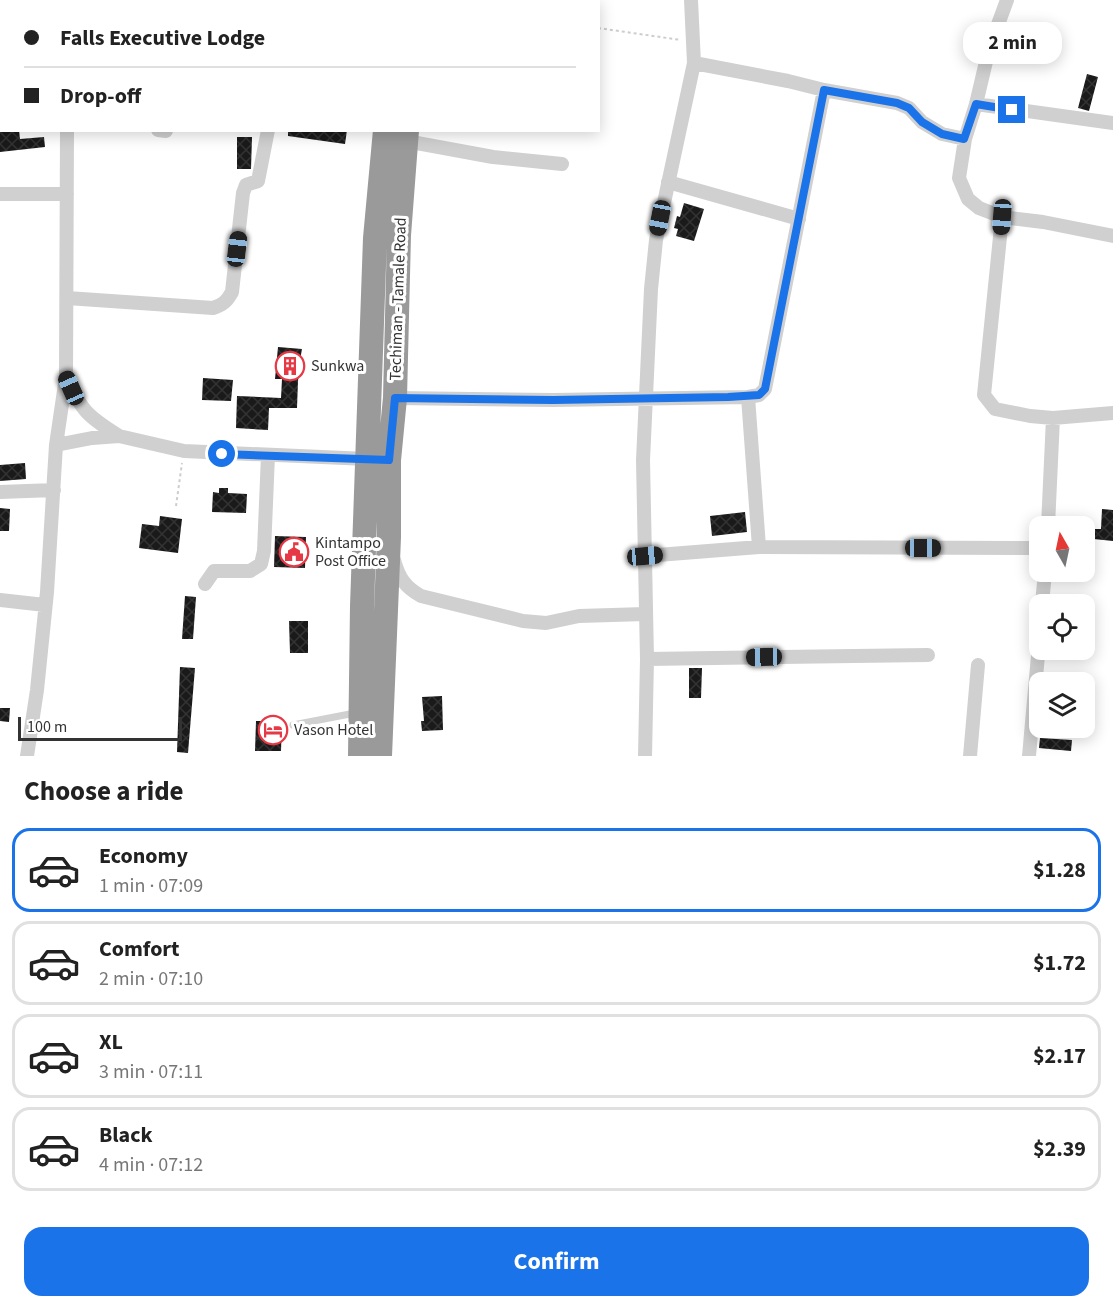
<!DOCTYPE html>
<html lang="en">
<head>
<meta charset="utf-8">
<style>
	body { margin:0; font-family:"Source Sans 3",sans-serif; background:#f2f2f2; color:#222; height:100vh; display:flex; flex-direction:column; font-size:22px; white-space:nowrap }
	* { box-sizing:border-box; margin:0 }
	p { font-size:20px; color:#767676 }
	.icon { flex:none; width:33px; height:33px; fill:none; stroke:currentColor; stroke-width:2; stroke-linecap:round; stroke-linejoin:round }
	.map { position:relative; height:756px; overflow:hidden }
	.panel { display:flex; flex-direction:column; background:#fff; flex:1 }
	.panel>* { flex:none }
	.top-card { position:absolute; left:0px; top:0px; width:600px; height:132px; box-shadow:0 3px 15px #0003; display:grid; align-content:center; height:132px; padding:0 24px; background:#fff }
	.needle { width:39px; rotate:351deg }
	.tools { position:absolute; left:1029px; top:516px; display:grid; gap:12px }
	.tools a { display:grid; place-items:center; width:66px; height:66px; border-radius:12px; background:#fff; box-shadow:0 3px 15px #0003; font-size:30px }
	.scale { position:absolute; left:18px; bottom:15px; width:164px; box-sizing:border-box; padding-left:6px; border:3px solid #333; border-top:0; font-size:16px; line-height:21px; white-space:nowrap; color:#333; -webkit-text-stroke:4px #fff; paint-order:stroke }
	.end { position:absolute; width:27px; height:27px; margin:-14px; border:8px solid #1a73e8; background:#fff; box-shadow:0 0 0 3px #fff }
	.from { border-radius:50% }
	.bubble { position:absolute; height:42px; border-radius:18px; background:#fff; box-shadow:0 3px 15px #0003; font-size:20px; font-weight:700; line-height:42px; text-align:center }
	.car { position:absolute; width:18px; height:36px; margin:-18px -9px; border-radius:8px; box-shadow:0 0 4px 2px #0007; background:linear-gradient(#222 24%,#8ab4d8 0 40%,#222 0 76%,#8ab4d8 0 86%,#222 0) }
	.top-card b { display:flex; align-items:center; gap:21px; height:57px; font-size:22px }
	.top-card b+b { border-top:2px solid #e0e0e0 }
	.top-card i { width:15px; height:15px; background:#222 }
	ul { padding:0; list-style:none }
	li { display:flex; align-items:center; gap:18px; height:84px; margin:0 12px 9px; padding:0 12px; border:3px solid #e0e0e0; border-radius:18px }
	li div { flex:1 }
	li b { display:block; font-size:22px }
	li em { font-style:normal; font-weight:700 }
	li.current { border-color:#1a73e8 }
	li>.icon { width:54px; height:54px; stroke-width:1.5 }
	h2 { padding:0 24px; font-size:27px; line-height:72px }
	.cta { display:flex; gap:12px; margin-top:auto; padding:12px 24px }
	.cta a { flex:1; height:69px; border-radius:18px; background:#1a73e8; color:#fff; font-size:24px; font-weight:700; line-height:69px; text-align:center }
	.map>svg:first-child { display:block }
	.park { fill:#e6ecdf }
	.building { fill:url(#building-cross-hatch) }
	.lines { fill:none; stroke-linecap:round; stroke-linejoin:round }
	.path { stroke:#cdcdcd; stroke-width:2; stroke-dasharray:3 3; stroke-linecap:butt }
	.lane { stroke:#d0d0d0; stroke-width:7 }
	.street { stroke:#d0d0d0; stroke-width:14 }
	.highway { stroke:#9a9a9a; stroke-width:24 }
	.route { stroke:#1a73e8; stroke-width:8 }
	.labels { text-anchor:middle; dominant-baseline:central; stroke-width:6; stroke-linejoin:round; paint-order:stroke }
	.street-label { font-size:16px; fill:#333; stroke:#fff }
	.poi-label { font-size:16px; fill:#333; stroke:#fff; text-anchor:start }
</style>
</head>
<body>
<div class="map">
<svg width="1113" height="756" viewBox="0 0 1113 756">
	<defs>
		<pattern id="building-cross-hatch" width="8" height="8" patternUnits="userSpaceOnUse" patternTransform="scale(1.5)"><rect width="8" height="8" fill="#1a1a1a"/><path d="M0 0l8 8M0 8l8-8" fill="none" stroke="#333"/></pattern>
	</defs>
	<rect width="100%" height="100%" fill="#fff"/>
	<path class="park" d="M200,0h97l-97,1z"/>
	<path class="building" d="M1087,74l11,3 -9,34 -11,-3z
		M0,130h19l1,9 24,-2 1,10 -45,5z
		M288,130h59l-2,14 -57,-8z
		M237,137h15l-1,32h-14z
		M684,203l20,6 -10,32 -18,-5 2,-7 -4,-1 3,-12 3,1z
		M278,347l24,2 -2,11h4l-1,12h-4l-1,9 -1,27h-28l-1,22 -32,-2 1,-32 44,2 1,-19h-7z
		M203,378l30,2 -2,21 -29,-1z
		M25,463l1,16 -26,2v-16z
		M219,488h9v5l19,1 -1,19 -34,-1 1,-20 6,1z
		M0,508l10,1 -1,22h-9z
		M1102,509l11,1v31l-29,-3v-9h17z
		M745,512l2,20 -35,4 -2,-20z
		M160,516l22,3 -4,34 -39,-5 3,-24 17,2z
		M275,536l31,1 -1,31 -31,-1z
		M185,596l11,1 -3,42h-11z
		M289,621h19v32h-18z
		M180,667l15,1 -7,85 -11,-1z
		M689,668h13l-1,30h-12z
		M442,696l1,34 -21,1 -1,-10h3l-2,-24z
		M0,708h10l-1,14 -9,-1z
		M256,721h26l-1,30h-26z
		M1040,738l32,2 -1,11 -32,-3z"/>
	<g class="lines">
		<path class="path" d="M598,28l83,12
			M176,506l6,-43"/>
		<path class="lane" d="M293,725l62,-12"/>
		<path class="street" d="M66,0v2
			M691,0l3,63 94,18 36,9 73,13 12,5 13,14 20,12 23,5
			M1007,0l-18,49 -13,55 -11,35 -6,39 9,21 11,9 23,9 41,5 70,14
			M0,28h2
			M976,104l137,19
			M158,130l8,1
			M406,141l87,16 69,7
			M668,182l131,37
			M0,194h67
			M1002,217l-18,178 11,14 35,7 23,2 60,-5
			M67,298l146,10c10,-3 14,-7 19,-16l11,-99 3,-8 12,-4 10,-51
			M66,377c16,34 21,39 53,59
			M748,397l11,150
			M395,398l158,2 195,-3 11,-2 6,-6 59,-299
			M56,445l36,-7 27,-2 65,15 183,8
			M0,492l54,-2
			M1048,526l5,-108
			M645,556l114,-9 281,1
			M394,560c5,18 11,27 27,36l102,25 23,2 33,-7 66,-2
			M205,584l9,-13h36l11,-7 3,-13 4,-96
			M0,600l45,5
			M1042,604l3,-32
			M647,659l281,-4
			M27,756l10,-66 10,-98 9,-147 10,-68 1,-247
			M645,756l2,-97 -4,-199 8,-171 5,-49 38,-177
			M970,756l8,-91
			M1029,756l11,-123"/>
		<path class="highway" d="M403,2l1,-2
			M428,2l1,-2
			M360,756l2,-150 13,-368 10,-108
			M380,756l9,-219v-77l6,-62 4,-163 8,-105"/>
	</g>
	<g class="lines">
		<path class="route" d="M222,454l167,6 6,-62 158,2 175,-3 31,-2 6,-6 59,-299 73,13 12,5 13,14 20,12 22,5 12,-35 36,6"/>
	</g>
	<defs>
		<g id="building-ring" transform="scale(1.5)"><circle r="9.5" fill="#fff" stroke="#e63946" stroke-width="1.5"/><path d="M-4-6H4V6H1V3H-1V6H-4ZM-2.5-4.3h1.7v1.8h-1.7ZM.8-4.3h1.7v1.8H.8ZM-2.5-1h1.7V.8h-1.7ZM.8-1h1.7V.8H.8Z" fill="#e63946"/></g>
		<g id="civic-ring" transform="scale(1.5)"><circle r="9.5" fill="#fff" stroke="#e63946" stroke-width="1.5"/><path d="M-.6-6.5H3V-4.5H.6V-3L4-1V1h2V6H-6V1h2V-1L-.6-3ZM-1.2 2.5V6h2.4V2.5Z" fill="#e63946"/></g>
		<g id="hotel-ring" transform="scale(1.5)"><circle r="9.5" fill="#fff" stroke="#e63946" stroke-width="1.5"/><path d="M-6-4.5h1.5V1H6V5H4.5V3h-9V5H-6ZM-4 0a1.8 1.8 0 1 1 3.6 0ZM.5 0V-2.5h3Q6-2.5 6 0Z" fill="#e63946"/></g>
	</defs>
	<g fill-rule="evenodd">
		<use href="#building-ring" x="290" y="366"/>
		<use href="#civic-ring" x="294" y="552"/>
		<use href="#hotel-ring" x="273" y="730"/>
	</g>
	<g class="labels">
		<g class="street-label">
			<text transform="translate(398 299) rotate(-88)">Techiman - Tamale Road</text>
		</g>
		<g class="poi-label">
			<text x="311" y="366">Sunkwa</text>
			<text x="315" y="543">Kintampo<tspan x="315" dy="18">Post Office</tspan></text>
			<text x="294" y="730">Vason Hotel</text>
		</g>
	</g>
</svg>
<div class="tools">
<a><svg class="needle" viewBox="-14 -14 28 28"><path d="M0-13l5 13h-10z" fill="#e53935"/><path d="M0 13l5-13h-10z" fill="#767676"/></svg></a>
<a><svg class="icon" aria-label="locate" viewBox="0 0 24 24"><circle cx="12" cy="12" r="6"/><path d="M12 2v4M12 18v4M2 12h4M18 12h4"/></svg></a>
<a><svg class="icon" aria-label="layers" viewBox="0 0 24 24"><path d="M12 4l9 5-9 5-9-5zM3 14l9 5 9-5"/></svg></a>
</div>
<div class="scale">100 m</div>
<i class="end from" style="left:222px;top:454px"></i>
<i class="end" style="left:1012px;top:110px"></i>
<div class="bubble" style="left:963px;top:22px;width:99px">2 min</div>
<i class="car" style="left:1002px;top:217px;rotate:184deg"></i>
<i class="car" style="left:660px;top:218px;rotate:191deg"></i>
<i class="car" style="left:237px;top:249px;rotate:7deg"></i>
<i class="car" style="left:71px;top:388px;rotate:336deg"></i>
<i class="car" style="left:923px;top:548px;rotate:90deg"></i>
<i class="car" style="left:645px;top:556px;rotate:85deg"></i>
<i class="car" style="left:764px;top:657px;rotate:269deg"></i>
<div class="top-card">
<b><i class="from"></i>Falls Executive Lodge</b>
<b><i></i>Drop-off</b>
</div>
</div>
<section class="panel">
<h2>Choose a ride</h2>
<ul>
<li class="current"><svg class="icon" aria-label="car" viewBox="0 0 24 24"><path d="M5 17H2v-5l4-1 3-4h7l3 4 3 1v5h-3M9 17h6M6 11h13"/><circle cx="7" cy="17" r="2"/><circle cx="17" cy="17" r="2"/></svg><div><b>Economy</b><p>1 min · 07:09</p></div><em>$1.28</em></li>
<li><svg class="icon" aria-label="car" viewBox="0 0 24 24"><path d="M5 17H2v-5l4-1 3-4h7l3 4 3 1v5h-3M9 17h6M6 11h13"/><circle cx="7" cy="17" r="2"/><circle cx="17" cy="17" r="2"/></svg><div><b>Comfort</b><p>2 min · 07:10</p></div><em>$1.72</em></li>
<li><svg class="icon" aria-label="car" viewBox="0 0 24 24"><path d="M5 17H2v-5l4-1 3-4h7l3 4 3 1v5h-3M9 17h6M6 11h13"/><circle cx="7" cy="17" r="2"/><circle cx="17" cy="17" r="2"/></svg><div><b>XL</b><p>3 min · 07:11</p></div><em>$2.17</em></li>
<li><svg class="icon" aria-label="car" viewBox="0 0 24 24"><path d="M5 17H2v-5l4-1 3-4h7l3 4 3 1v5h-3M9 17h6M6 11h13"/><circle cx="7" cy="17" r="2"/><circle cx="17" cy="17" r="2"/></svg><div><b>Black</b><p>4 min · 07:12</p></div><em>$2.39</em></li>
</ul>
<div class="cta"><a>Confirm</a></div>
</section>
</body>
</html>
